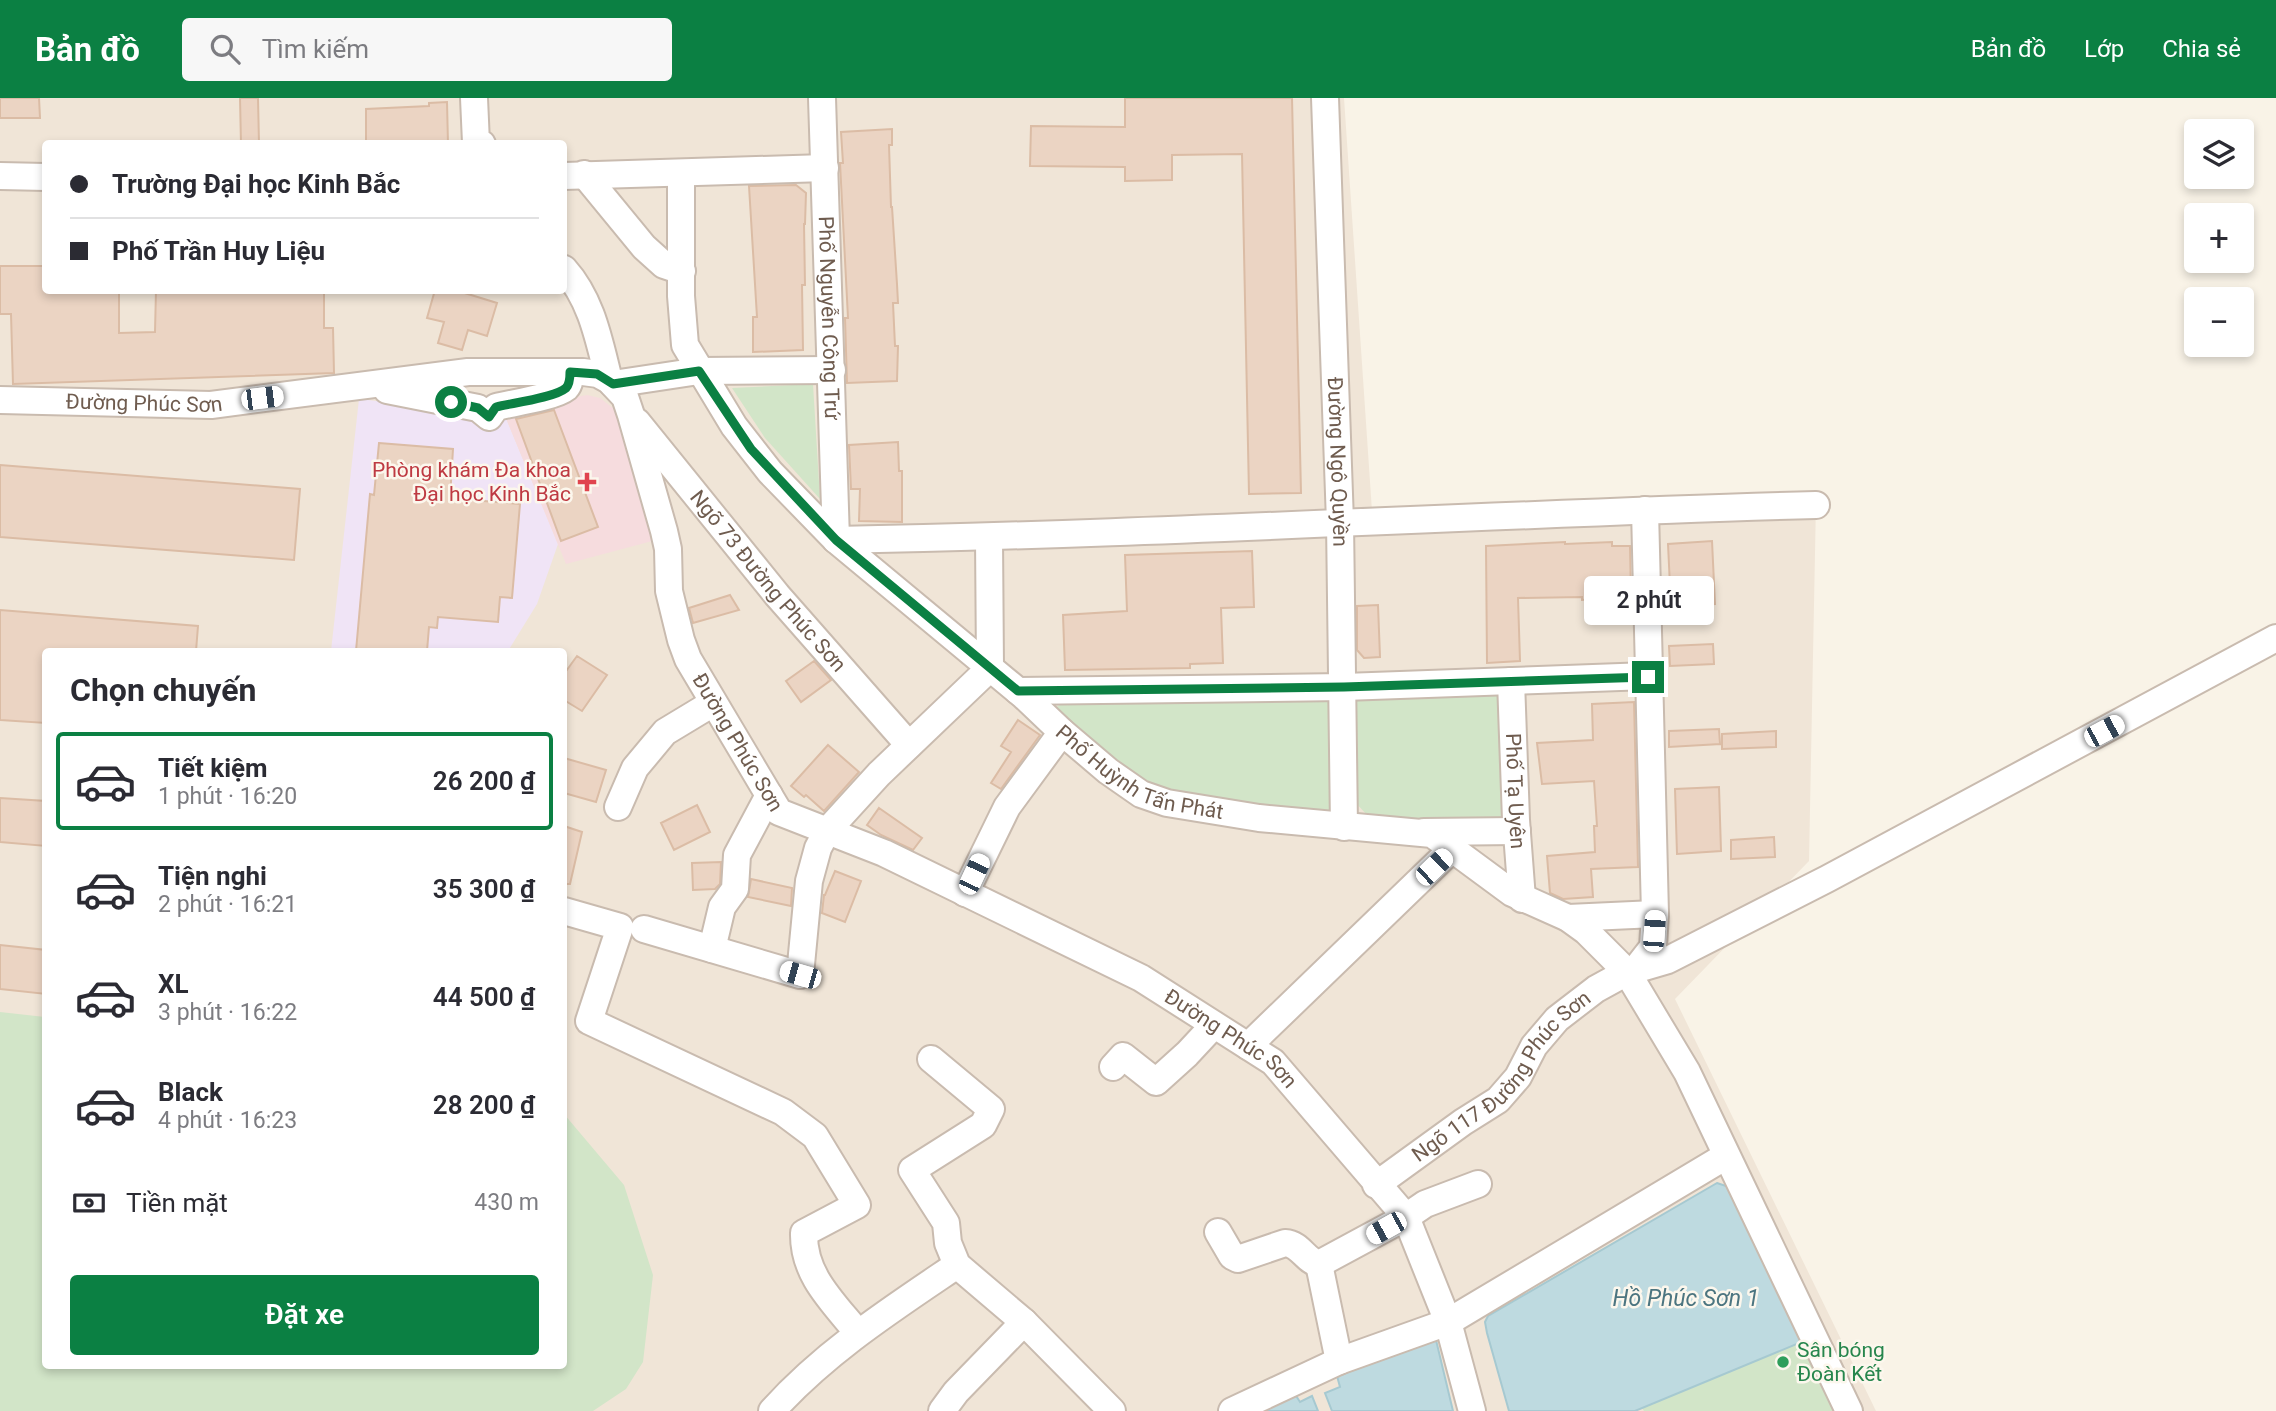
<!DOCTYPE html>
<html lang="vi">
<head>
<meta charset="utf-8">
<style>
	body { margin:0; font-family:Roboto,sans-serif; background:#f7f7f7; color:#2b2b33; height:100vh; display:flex; flex-direction:column; font-size:26px; white-space:nowrap }
	* { box-sizing:border-box; margin:0 }
	p { font-size:23px; color:#7c7c81 }
	.icon { flex:none; width:38px; height:38px; fill:none; stroke:currentColor; stroke-width:2; stroke-linecap:round; stroke-linejoin:round }
	.map { position:relative; flex:1; overflow:hidden }
	.details { position:absolute; left:42px; top:550px; width:525px; height:721px; display:flex; flex-direction:column; background:#fff; border-radius:7px; box-shadow:0 4px 10px #0003 }
	.details>* { flex:none }
	.banner { position:absolute; left:42px; top:42px; width:525px; height:154px; border-radius:7px; box-shadow:0 4px 10px #0003; display:grid; align-content:center; height:154px; padding:0 28px; background:#fff }
	.controls { position:absolute; left:2184px; top:21px; display:grid; gap:14px }
	.controls a { display:grid; place-items:center; width:70px; height:70px; border-radius:7px; background:#fff; box-shadow:0 4px 10px #0003; font-size:35px }
	.end { position:absolute; width:32px; height:32px; margin:-16px; border:9px solid #0b8043; background:#fff; box-shadow:0 0 0 4px #fff }
	.from { border-radius:50% }
	.bubble { position:absolute; height:49px; border-radius:7px; background:#fff; box-shadow:0 4px 10px #0003; font-size:23px; font-weight:600; line-height:49px; text-align:center }
	.car { position:absolute; width:21px; height:42px; margin:-21px -10px; border-radius:9px; box-shadow:0 0 5px 2px #0007; background:linear-gradient(#fff 24%,#345 0 40%,#fff 0 76%,#345 0 86%,#fff 0) }
	.banner b { display:flex; align-items:center; gap:24px; height:66px; font-size:26px }
	.banner b+b { border-top:2px solid #e1e1e2 }
	.banner i { width:18px; height:18px; background:#2b2b33 }
	ul { padding:0; list-style:none }
	li { display:flex; align-items:center; gap:21px; height:98px; margin:0 14px 10px; padding:0 14px; border:4px solid transparent; border-radius:7px }
	li div { flex:1 }
	li b { display:block; font-size:26px }
	li em { font-style:normal; font-weight:600 }
	li.current { border-color:#0b8043 }
	li>.icon { width:63px; height:63px; stroke-width:1.5 }
	h2 { padding:0 28px; font-size:32px; line-height:84px }
	.pay { display:flex; align-items:center; gap:18px; height:77px; padding:0 28px; font-size:26px }
	.pay p { margin-inline-start:auto }
	.button { display:flex; gap:14px; margin-top:auto; padding:14px 28px }
	.button a { flex:1; height:80px; border-radius:7px; background:#0b8043; color:#fff; font-size:28px; font-weight:600; line-height:80px; text-align:center }
	header { display:flex; align-items:center; gap:42px; box-sizing:border-box; height:98px; padding:0 35px; background:#0b8043; color:#fff }
	header strong { font-size:33px }
	nav { display:flex; gap:38px; margin-inline-start:auto; font-size:24px }
	.search { width:490px; height:63px; background:#f7f7f7; display:flex; align-items:center; gap:18px; box-sizing:border-box; padding:0 24px; border-radius:7px; color:#7c7c81; font-size:26px }
	.map>svg:first-child { display:block }
	.residential { fill:#f0e5d7; fill-rule:evenodd }
	.education { fill:#f0e4f6 }
	.medical { fill:#f6dcde }
	.green { fill:#d2e5c8 }
	.water { fill:#bedae0; stroke:#a6c9d1; stroke-width:2 }
	.building { fill:#ebd4c3; stroke:#dbbca5; stroke-width:2 }
	.lines { fill:none; stroke-linecap:round; stroke-linejoin:round }
	.minor-casing { stroke:#c9bbaf; stroke-width:30 }
	.minor { stroke:#fff; stroke-width:26 }
	.route { stroke:#0b8043; stroke-width:9 }
	.health-dot { fill:#e0444e; stroke:#fcf7ed; stroke-width:2.5 }
	.leisure-dot { fill:#2e9e5b; stroke:#fcf7ed; stroke-width:2.5 }
	.labels { text-anchor:middle; dominant-baseline:central; stroke-width:5; stroke-linejoin:round; paint-order:stroke }
	.street-label { font-size:21px; fill:#6f5c4f; stroke:#fcf7ed }
	.health-label { font-size:21px; fill:#be3a42; stroke:#fcf7ed; text-anchor:end }
	.leisure-label { font-size:21px; fill:#27864d; stroke:#fcf7ed; text-anchor:start }
	.water-label { font-size:23px; font-style:italic; fill:#4c7580; stroke:#fcf7ed }
</style>
</head>
<body>
<header>
<strong>Bản đồ</strong>
<div class="search"><svg class="icon" aria-label="search" viewBox="0 0 24 24"><circle cx="10" cy="10" r="6"/><path d="M15 15l6 6"/></svg>Tìm kiếm</div>
<nav><a>Bản đồ</a><a>Lớp</a><a>Chia sẻ</a></nav>
</header>
<div class="map">
<svg width="2276" height="1313" viewBox="0 0 2276 1313">
	<rect width="100%" height="100%" fill="#f9f3e7"/>
	<path class="residential" d="M0,0h1344l28,413 444,-9 -7,359 -134,138 201,412h-1876zM46,46h518v146h-518zM46,553h518v714h-518z"/>
	<path class="education" d="M359,301l110,13 34,-1 55,133 -21,60 -29,47h-177z"/>
	<path class="medical" d="M587,297l13,3 18,14 38,128 -90,24 -63,-153z"/>
	<path class="green" d="M813,286l7,115 -55,-61 -33,-50z
		M1495,592l9,12 5,118 -63,8 -79,-13 -12,-13 -2,-96 7,-14z
		M1319,597l10,8 4,107 -12,8 -163,-26 -104,-76 2,-9 8,-4z
		M0,914l45,5 1,348h518v-251l60,71 29,90 -10,87 -17,27 -33,22h-593z
		M1804,1243l29,70h-189l-2,-3z"/>
	<path class="water" d="M1717,1085l12,4 75,154 -169,70h-126l-22,-78 -2,-11 3,-6z
		M1436,1242l17,71h-121l-7,-18 15,-6 -3,-11z
		M1293,1293l7,11 12,-6 6,15h-68z"/>
	<path class="building" d="M0,0h39l1,20h-40z
		M240,0h18l1,46h-18z
		M1125,0h167l9,395 -52,1 -7,-340 -70,1v25l-47,1v-14l-95,-1 1,-40 94,1z
		M447,4l1,42h-82v-35l63,-3v-3z
		M892,31v16h-3l2,62h1l5,77 1,19h-5l2,43h3l-1,35 -50,2 -2,-65h3l-8,-155h3l-2,-31z
		M796,87l10,8 -1,31h-1l1,61h-3l1,65 -50,2v-35h4l-8,-131z
		M0,168h46v24h73v43l36,-1 1,-42h168v38h9l1,45 -321,11 -2,-70h-11z
		M435,192h20l42,13 -10,33 -19,-6 -6,20 -24,-7 6,-21 -17,-4z
		M554,312l44,117 -37,14 -45,-122z
		M898,344l1,29h3v51l-43,-1 1,-32h-9l-2,-44z
		M379,345l74,6 -3,49 70,6 -8,94 -12,-1 -2,25 -60,-5 -1,11 -8,-1 -2,24h-71l14,-157 4,1z
		M0,367l300,24 -6,71 -294,-23z
		M1712,443l3,63 -44,3 -3,-63z
		M1565,444v2l47,-2v4h18l1,50 -49,4v-3l-64,1 2,63 -33,2 -1,-117z
		M1252,453l2,56 -33,1 2,55 -33,1v4l-125,2 -2,-55 64,-4 -2,-56z
		M730,497l9,15 -46,13 -4,-15z
		M1378,507l2,52 -16,1 -7,-8v-44z
		M0,512l198,16 -2,25h-150v72l-46,-3z
		M1713,546l1,20 -44,2 -1,-20z
		M577,558l30,19 -25,36 -18,-11v-26z
		M814,563l17,19 -30,22 -15,-21z
		M1634,604l4,165 -47,2 2,28 -30,2 -13,-6 -3,-37 48,-4 -1,-26h3l-3,-45 -52,3 -5,-41 56,-3 -1,-36z
		M1018,622l22,15 -39,54 -10,-6 20,-31 -10,-6z
		M1719,631l1,15 -51,3v-16z
		M1776,633v16l-54,2v-15z
		M828,647l31,27 -35,39 -18,-16 -2,2 -13,-11z
		M564,660l42,12 -10,32 -32,-9z
		M1719,689l2,64 -44,3 -2,-65z
		M0,700l46,3v45l-46,-4z
		M697,707l13,27 -36,18 -13,-27z
		M879,710l43,30 -9,12 -32,-15 -14,-10z
		M564,728l18,6 -12,52h-6z
		M1774,739l1,20 -44,2v-19z
		M721,764l-1,22 -5,5 -22,1 -1,-27z
		M835,773l26,10 -16,41 -23,-9 2,-18h1z
		M751,781l41,9 -1,18 -43,-9z
		M0,847l46,5v44l-46,-5z"/>
	<g class="lines">
		<g class="minor-casing">
			<g id="minor">
				<path d="M474,0l2,45 6,1"/>
				<path id="s1" d="M822,0l14,442c327,-6 654,-26 980,-35"/>
				<path id="s2" d="M1325,0l15,424 4,305"/>
				<path id="s3" d="M681,75v123l4,49 49,81 36,46 66,68 188,156 38,36 46,39 33,23 26,9 92,15 173,16 80,59 56,25 18,13 41,41 60,100 162,339"/>
				<path d="M584,76l60,73 20,18 18,6"/>
				<path d="M0,78l46,1"/>
				<path d="M564,78l261,-8"/>
				<path d="M564,171c28,31 35,72 45,111"/>
				<path d="M613,286l86,-13 133,-1"/>
				<path d="M387,292l91,18 11,9 7,-10c16,-4 59,-10 70,-19 4,-4 4,-11 4,-16"/>
				<path id="s4" d="M0,302l211,5 257,-33h115l15,2 11,6 16,17 6,18 33,116 4,18 1,42 12,49 7,19 91,153 105,41 257,125 132,84 133,155 42,105 24,89"/>
				<path id="s5" d="M637,324l140,173 132,150"/>
				<path id="s6" d="M1511,583l5,139 6,79"/>
				<path d="M1018,593l326,-4 304,-11"/>
				<path d="M618,709l17,-39 30,-36 48,-29"/>
				<path d="M1424,734l93,-1"/>
				<path d="M965,795l42,-86 55,-75"/>
				<path d="M564,813l56,16 -31,94 194,91 32,24 42,69 -53,28c-1,42 29,69 54,100"/>
				<path d="M1568,820l87,-4"/>
				<path d="M644,831l156,46 9,-94 9,-33 9,-17 52,-57 111,-106 -1,-130"/>
				<path d="M712,851l10,-42 13,-18 2,-34 32,-60"/>
				<path d="M1635,872l18,-23 2,-33 -10,-404"/>
				<path d="M1248,948l204,-197"/>
				<path d="M931,961l60,50 -8,16 -71,45 34,53 2,20 9,22 67,57 88,89"/>
				<path d="M1113,969l10,-11 33,26 31,-28 27,-29"/>
				<path id="s7" d="M1376,1087l87,-63 35,-22 20,-23 16,-31 23,-27 39,-30 31,-17 41,-12 159,-81 449,-241"/>
				<path d="M1218,1134l14,24 6,3 47,-16c16,1 19,17 34,21l87,-47 19,-13 53,-20"/>
				<path d="M1319,1166l20,97"/>
				<path d="M772,1313c53,-59 120,-102 185,-146"/>
				<path d="M942,1313l14,-19 68,-70"/>
				<path d="M1232,1313l107,-50 109,-39 278,-166"/>
			</g>
		</g>
		<use href="#minor" class="minor"/>
	</g>
	<g class="lines">
		<path class="route" d="M451,304l27,6 11,9 7,-10c16,-4 58,-9 70,-19 4,-4 4,-11 4,-16l27,2 16,10 86,-13 52,78 85,91 182,151 326,-4 304,-10"/>
	</g>
	<path class="health-dot" d="M583.5 373.5h7v7h7v7h-7v7h-7v-7h-7v-7h7z"/>
	<circle class="leisure-dot" cx="1783" cy="1264" r="7"/>
	<g class="labels">
		<g class="street-label">
			<text stroke="none"><textPath href="#s1" startOffset="220">Phố Nguyễn Công Trứ</textPath></text>
			<text stroke="none"><textPath href="#s4" startOffset="144">Đường Phúc Sơn</textPath></text>
			<text stroke="none"><textPath href="#s2" startOffset="364">Đường Ngô Quyền</textPath></text>
			<text stroke="none"><textPath href="#s5" startOffset="206">Ngõ 73 Đường Phúc Sơn</textPath></text>
			<text stroke="none"><textPath href="#s4" startOffset="1004">Đường Phúc Sơn</textPath></text>
			<text stroke="none"><textPath href="#s3" startOffset="807">Phố Huỳnh Tấn Phát</textPath></text>
			<text stroke="none"><textPath href="#s6" startOffset="110">Phố Tạ Uyên</textPath></text>
			<text stroke="none"><textPath href="#s4" startOffset="1592">Đường Phúc Sơn</textPath></text>
			<text stroke="none"><textPath href="#s7" startOffset="168">Ngõ 117 Đường Phúc Sơn</textPath></text>
		</g>
		<g class="health-label">
			<text x="571" y="372">Phòng khám Đa khoa<tspan x="571" dy="24">Đại học Kinh Bắc</tspan></text>
		</g>
		<g class="leisure-label">
			<text x="1797" y="1252">Sân bóng<tspan x="1797" dy="24">Đoàn Kết</tspan></text>
		</g>
		<g class="water-label">
			<text x="1686" y="1200">Hồ Phúc Sơn 1</text>
		</g>
	</g>
</svg>
<div class="controls">
<a><svg class="icon" aria-label="layers" viewBox="0 0 24 24"><path d="M12 4l9 5-9 5-9-5zM3 14l9 5 9-5"/></svg></a>
<a>+</a>
<a>−</a>
</div>
<i class="end from" style="left:451px;top:304px"></i>
<i class="end" style="left:1648px;top:579px"></i>
<div class="bubble" style="left:1584px;top:478px;width:130px">2 phút</div>
<i class="car" style="left:262px;top:300px;rotate:83deg"></i>
<i class="car" style="left:2104px;top:633px;rotate:62deg"></i>
<i class="car" style="left:1434px;top:769px;rotate:46deg"></i>
<i class="car" style="left:974px;top:776px;rotate:25deg"></i>
<i class="car" style="left:1654px;top:833px;rotate:4deg"></i>
<i class="car" style="left:800px;top:877px;rotate:286deg"></i>
<i class="car" style="left:1386px;top:1130px;rotate:241deg"></i>
<div class="banner">
<b><i class="from"></i>Trường Đại học Kinh Bắc</b>
<b><i></i>Phố Trần Huy Liệu</b>
</div>
<section class="details">
<h2>Chọn chuyến</h2>
<ul>
<li class="current"><svg class="icon" aria-label="car" viewBox="0 0 24 24"><path d="M5 17H2v-5l4-1 3-4h7l3 4 3 1v5h-3M9 17h6M6 11h13"/><circle cx="7" cy="17" r="2"/><circle cx="17" cy="17" r="2"/></svg><div><b>Tiết kiệm</b><p>1 phút · 16:20</p></div><em>26 200 ₫</em></li>
<li><svg class="icon" aria-label="car" viewBox="0 0 24 24"><path d="M5 17H2v-5l4-1 3-4h7l3 4 3 1v5h-3M9 17h6M6 11h13"/><circle cx="7" cy="17" r="2"/><circle cx="17" cy="17" r="2"/></svg><div><b>Tiện nghi</b><p>2 phút · 16:21</p></div><em>35 300 ₫</em></li>
<li><svg class="icon" aria-label="car" viewBox="0 0 24 24"><path d="M5 17H2v-5l4-1 3-4h7l3 4 3 1v5h-3M9 17h6M6 11h13"/><circle cx="7" cy="17" r="2"/><circle cx="17" cy="17" r="2"/></svg><div><b>XL</b><p>3 phút · 16:22</p></div><em>44 500 ₫</em></li>
<li><svg class="icon" aria-label="car" viewBox="0 0 24 24"><path d="M5 17H2v-5l4-1 3-4h7l3 4 3 1v5h-3M9 17h6M6 11h13"/><circle cx="7" cy="17" r="2"/><circle cx="17" cy="17" r="2"/></svg><div><b>Black</b><p>4 phút · 16:23</p></div><em>28 200 ₫</em></li>
</ul>
<div class="pay"><svg class="icon" aria-label="cash" viewBox="0 0 24 24"><path d="M3 7h18v10H3z"/><circle cx="12" cy="12" r="2"/></svg>Tiền mặt<p>430 m</p></div>
<div class="button"><a>Đặt xe</a></div>
</section>
</div>
</body>
</html>
